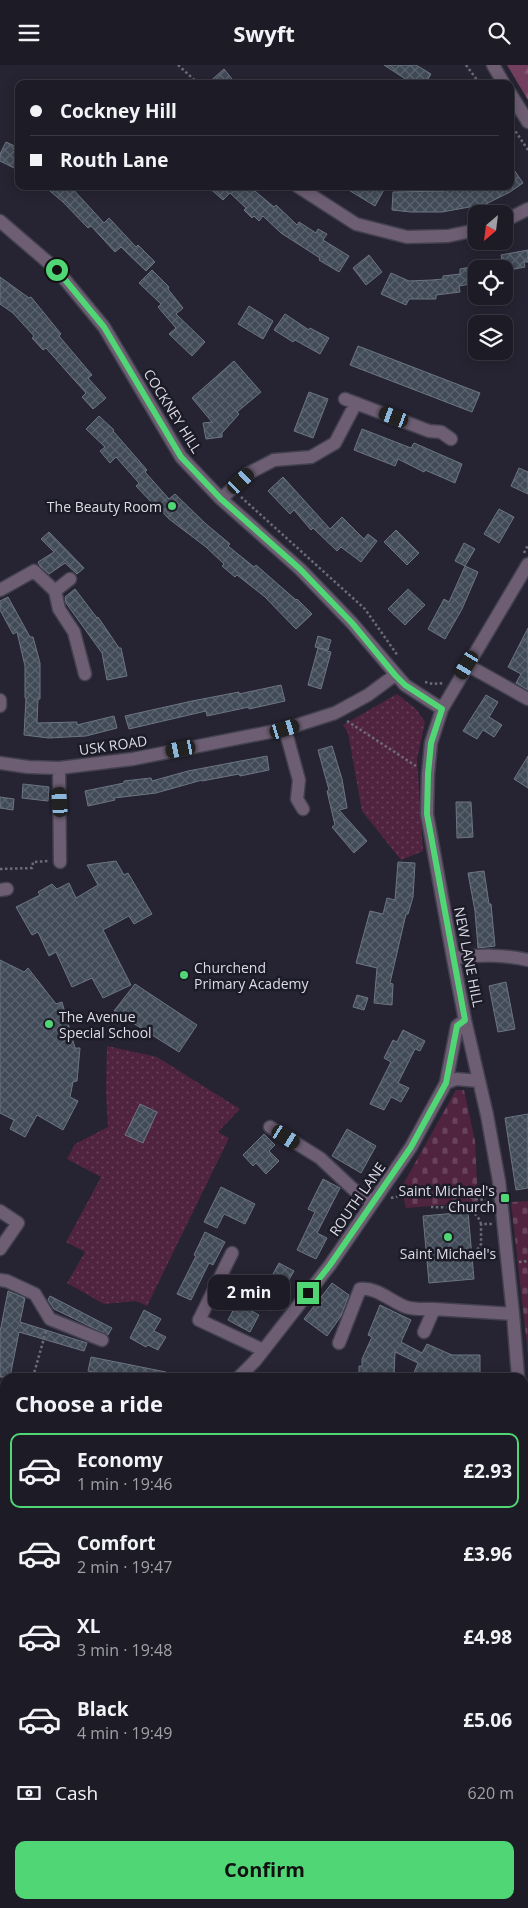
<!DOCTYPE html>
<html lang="en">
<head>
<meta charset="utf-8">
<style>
	body { margin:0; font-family:"Open Sans",sans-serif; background:#292832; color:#f1f3f6; height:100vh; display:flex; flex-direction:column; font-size:19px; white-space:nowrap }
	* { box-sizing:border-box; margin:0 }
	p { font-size:16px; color:#a0a1a7 }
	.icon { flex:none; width:28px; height:28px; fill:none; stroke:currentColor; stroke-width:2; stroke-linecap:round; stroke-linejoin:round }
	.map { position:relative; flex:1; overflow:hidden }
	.details { position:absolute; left:0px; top:1308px; width:529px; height:536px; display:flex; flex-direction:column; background:#1c1b26; border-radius:15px 15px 0 0; box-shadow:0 2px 12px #0003,0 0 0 1px #3a3943 }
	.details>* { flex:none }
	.guide { position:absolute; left:15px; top:15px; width:499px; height:110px; border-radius:10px; box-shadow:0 2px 12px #0003,0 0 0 1px #3a3943; display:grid; align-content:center; height:110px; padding:0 15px; background:#1c1b26 }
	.needle { width:32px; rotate:208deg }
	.fabs { position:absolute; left:468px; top:140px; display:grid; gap:10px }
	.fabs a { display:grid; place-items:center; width:45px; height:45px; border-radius:10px; background:#1c1b26; box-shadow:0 2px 12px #0003,0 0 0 1px #3a3943; font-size:25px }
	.end { position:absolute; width:22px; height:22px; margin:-11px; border:6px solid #50d674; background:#111; box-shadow:0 0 0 2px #111 }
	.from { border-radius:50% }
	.bubble { position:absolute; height:35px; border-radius:10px; background:#1c1b26; box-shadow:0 2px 12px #0003,0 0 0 1px #3a3943; font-size:16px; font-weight:700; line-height:35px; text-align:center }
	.car { position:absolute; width:15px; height:30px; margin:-15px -8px; border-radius:6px; box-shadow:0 0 4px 1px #0007; background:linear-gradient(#222 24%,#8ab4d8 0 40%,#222 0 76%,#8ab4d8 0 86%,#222 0) }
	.guide b { display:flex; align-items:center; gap:18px; height:48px; font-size:19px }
	.guide b+b { border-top:1px solid #3a3943 }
	.guide i { width:12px; height:12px; background:#f1f3f6 }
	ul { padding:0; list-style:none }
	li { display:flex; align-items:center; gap:15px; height:75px; margin:0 10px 8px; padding:0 5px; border:2px solid transparent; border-radius:10px }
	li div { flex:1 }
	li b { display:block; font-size:19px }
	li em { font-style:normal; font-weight:700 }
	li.current { border-color:#50d674 }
	li>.icon { width:45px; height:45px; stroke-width:1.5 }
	h2 { padding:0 15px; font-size:22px; line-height:60px }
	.pay { display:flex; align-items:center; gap:12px; height:55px; padding:0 15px; font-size:19px }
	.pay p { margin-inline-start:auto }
	.primary-button { display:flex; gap:10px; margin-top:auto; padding:10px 15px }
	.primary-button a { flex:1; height:58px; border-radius:10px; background:#50d674; color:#111; font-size:20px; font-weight:700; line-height:58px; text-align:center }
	header { display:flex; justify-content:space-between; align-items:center; height:65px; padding:0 15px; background:#1c1b26; font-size:22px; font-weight:700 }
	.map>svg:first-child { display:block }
	.grass { fill:url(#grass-dots) }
	.forest { fill:url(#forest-firs) }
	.cemetery { fill:url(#cemetery-stones) }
	.park { fill:url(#park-tufts) }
	.building { fill:url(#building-cross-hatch); stroke:#6c7583 }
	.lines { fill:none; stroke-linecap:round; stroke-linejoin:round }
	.minor-casing { stroke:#43414f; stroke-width:15 }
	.path { stroke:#6d6b78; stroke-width:2.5; stroke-dasharray:2.5 2.5; stroke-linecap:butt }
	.minor { stroke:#6d5e73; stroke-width:12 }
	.route { stroke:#50d674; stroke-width:6 }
	.poi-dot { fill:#50d674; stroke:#1c1b28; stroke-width:2 }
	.labels { text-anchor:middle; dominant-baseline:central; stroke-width:5; stroke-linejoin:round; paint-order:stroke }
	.street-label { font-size:14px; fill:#dddce5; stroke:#1c1b28 }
	.poi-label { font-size:14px; fill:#dddce5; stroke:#1c1b28; text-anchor:end }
</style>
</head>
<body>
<header><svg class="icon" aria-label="menu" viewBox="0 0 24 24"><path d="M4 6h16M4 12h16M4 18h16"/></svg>Swyft<svg class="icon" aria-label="search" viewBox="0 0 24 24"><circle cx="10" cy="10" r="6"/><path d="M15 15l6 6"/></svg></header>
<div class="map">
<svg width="528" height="1843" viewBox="0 0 528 1843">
	<defs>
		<pattern id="grass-dots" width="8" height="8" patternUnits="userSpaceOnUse" patternTransform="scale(1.25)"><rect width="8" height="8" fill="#50233f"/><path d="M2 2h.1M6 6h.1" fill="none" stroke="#69425b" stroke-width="1.8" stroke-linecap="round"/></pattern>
		<pattern id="forest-firs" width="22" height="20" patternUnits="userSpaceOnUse" patternTransform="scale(1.25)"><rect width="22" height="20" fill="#733f5e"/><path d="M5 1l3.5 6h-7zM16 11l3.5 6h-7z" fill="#865a75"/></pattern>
		<pattern id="cemetery-stones" width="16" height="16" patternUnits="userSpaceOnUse" patternTransform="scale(1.25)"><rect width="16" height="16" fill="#50233f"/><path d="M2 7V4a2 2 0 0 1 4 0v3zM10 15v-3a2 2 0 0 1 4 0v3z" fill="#69425b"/></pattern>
		<pattern id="park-tufts" width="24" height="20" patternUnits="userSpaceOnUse" patternTransform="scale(1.25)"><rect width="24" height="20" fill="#50233f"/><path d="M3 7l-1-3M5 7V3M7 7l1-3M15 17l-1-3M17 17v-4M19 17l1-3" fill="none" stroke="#69425b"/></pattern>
		<pattern id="building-cross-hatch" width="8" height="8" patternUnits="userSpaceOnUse" patternTransform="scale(1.25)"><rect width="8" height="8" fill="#414a57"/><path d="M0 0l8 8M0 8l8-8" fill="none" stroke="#5c646f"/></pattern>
	</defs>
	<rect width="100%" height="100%" fill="#262432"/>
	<path class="grass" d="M397,629l19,15 9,13 -8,37 6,92 -22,9 -39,-49 -14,-78 -5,-8z
		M107,981l50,11 83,52 -22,23 11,6 -82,168 -11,-5 -32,3 -37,-21 18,-31 -19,-10 35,-65 -34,-18 8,-15 33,-17 -2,-35z"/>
	<path class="forest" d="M507,0h21v35z"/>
	<path class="cemetery" d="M456,1025h8l11,51 3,61 -72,6 -5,-20z
		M528,1136v153l-17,-152z"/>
	<path class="park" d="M0,1528l5,1v310h66l-1,4h-70z"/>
	<path class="building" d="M384,0h32l15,9 -6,10h-12z
		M224,4l12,15h-29z
		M6,77l13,6v14l-3,7 -16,-8v-7z
		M510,99l13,19 -13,9 -24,12 -44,8h-31l-19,-2 1,-18 51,-1v-2l15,-3h51z
		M44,121h26l34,37 5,-5 27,29 2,-2 17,17 -9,9 -25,-24 -6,5 -24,-26 -3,2 -25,-26z
		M207,121h42l25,21 2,-2 21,20 2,-3 17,11 2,-4 9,5 -4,6 26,16 -10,16 -20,-12 1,-2 -39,-25 -18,-17 -4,5 -5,-5 -2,2 -8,-8 2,-2 -16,-15 -7,7z
		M342,121h44l-11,20z
		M528,185v12h-4l1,5 -21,4v-2h-24l-1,-6 23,-4 -1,-4z
		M369,190l13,17 -16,13 -13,-17z
		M476,201v17l-17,3 1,6 -24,3v4h-27l-3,6 -25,-11 10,-21 18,8 23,-1 11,-1v-3l17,-2v-5z
		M152,205l17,17 -1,2 15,19 -7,6 29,28 -13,14 -23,-22 7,-6 -18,-21 3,-3 -22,-21z
		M0,212l29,21 2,-1 30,37 -2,2 33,39 -4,3 18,20 -13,11 -11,-12 4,-4 -18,-20 -22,-25 -3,2 -11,-12 2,-2 -21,-23 -13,-9z
		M249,241l24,15 -10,18 -25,-15z
		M285,249l24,16 1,-2 19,10 -9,16 -25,-14 -2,2 -19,-12z
		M358,281l122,47 -8,19 -122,-47z
		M234,296l27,31 -24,20 2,2 -17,19v4l-16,2 -3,-16 9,-1 -20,-24z
		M309,327l19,7 -15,39 -19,-7z
		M99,351l15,14 -1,1 34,39 -2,2 24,27 6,-5 31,30 24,20 -2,2 26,21 2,-2 40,35 1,-1 15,15 -16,15 -31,-32 -28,-22 -2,2 -13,-11 2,-2 -18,-17 -37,-28 -13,-14 -1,1 -19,-20 3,-3 -23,-26 -6,6 -10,-12 5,-4 -19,-18z
		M362,364l49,19 3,-5 48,21 -7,19 -30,-13 -1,2 -26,-13 -3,7 -41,-16z
		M519,403l9,4v22l-17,-8z
		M283,412l47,52 12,-12 22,22 4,-5 9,7 -16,21 -20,-15 -4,4 -24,-23 -2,2 -17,-20 -4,4 -22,-23z
		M499,444l15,8 -15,26 -15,-9z
		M396,465l23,23 -12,12 -23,-23z
		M49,467l35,36 -7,6 -12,-11 -16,11 -9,-8 -2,-4 16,-10 -13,-13z
		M464,478l11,6 -10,17 -10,-5z
		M465,501l13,6 -16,37 -17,30 -17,-10 16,-30 5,3z
		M75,524l22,29 1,-1 21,31h2l6,28 -20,4 -5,-27 -36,-50 -1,-6z
		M408,524l17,16 -20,20 -17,-16z
		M8,532l22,40h3l7,26v36h-2l-1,24 40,-1v3l37,-9 3,12 -31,8 -37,2 -25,-3 2,-37h-1v-32l-8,-34 -4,2 -13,-24v-9z
		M528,563v62l-12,-7 5,-9 -13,-7z
		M318,571l13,4 -3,10 -13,-3z
		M318,583l13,4 -10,37 -13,-4z
		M281,620l4,16 -36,8v-2l-42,9 -1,-5 -77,18 -4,-13 67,-15 47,-9v2z
		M486,630l12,7 -9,15 13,8 -8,12 -11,-7 -6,9 -14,-8z
		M332,681l10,33 5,29 -8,2 28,31 -13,12 -22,-26 3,-2 -8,-34 2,-1 -11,-40z
		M267,691l2,14 -29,6 -1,-2 -37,7v-1l-46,13 -42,5 1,2 -27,6 -3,-15 39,-8v-2l27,-3 1,3 36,-10z
		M528,691v32l-14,-9z
		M23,719l26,3 -1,14 -26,-3z
		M0,732l14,2 -1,11 -13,-2z
		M456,737h15l2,35 -16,1z
		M116,796l8,14 4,-2 24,41 -18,10 -5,-8 -26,14 28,55 -28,13 -11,-20 -20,9 -16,-35 -7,4 -11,-24 -6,3 -16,-28 24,-12 -2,-3 14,-8 5,5 12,-6 7,15 22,-13 -11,-20z
		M398,797l17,1 -2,34 -5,17h-2l-16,69 3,1 -1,21 -18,-2 3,-35 -21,-5 14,-52 13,3 4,-16 8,2z
		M484,806l5,33h2l4,42 -17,2 -3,-37 -7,-38z
		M0,895l24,12 4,-4 28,36 6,-2 13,46h5l-3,33 -4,1 -3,15 8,4 -15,29 -26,-15 -12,22 -15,-8 4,-9 -14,-7z
		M506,917l9,47 -17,3 -9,-46z
		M135,919l62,41 -18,27 -65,-41z
		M357,930l11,3 -4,12 -11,-3z
		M403,965l22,11 -5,10 -5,-2 -17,34 11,5 -8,14 -10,-5 -7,13 -14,-6 21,-42 -7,-4 9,-18 4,2z
		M140,1039l17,8 -14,31 -18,-8z
		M528,1049v74l-12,2 -11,-72z
		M347,1064l29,17 -15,27 -29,-17z
		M264,1069l11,11 -6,6 10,10 -13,13 -10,-11 -3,3 -10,-11z
		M323,1114l17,9 -23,45 10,5 -11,21 -19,-9 18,-38 -7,-3z
		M221,1122l34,17 -10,20 -21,-10 -7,14 -13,-6z
		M468,1147l6,67 -45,4 -6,-67z
		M205,1167l20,10 -12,23 -4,-2 -18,37 -14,-6 19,-38 -2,-1z
		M279,1198l15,8 -23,40 -14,-8z
		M332,1218l17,12 -8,21 -14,20 -23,-17z
		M8,1226l17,7 -5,24 67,21 -3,8 -65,-19 -9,45h-10v-45z
		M50,1231l62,32 -4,7 -54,-26 -6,-9z
		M237,1238l22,12 -9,17 -22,-12z
		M380,1240l31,15 -10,22 21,11 5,-9 25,11h28v22h-61l-6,-2 5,-12 -23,-11 -1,25h-35v-11h3v-7l10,-22 -4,-2z
		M144,1245l17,9 -7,12 12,6 -8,13 -10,-5 -2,2 -16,-9z
		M91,1292l75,15 -1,5h-47l-30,-6z"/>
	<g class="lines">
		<g class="minor-casing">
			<path id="minor" d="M493,0l11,19
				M510,28l18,29
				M297,121l59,38 51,13 41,-1 28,-6
				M0,156l57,49 47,57 77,130 40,42 79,70 52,54 53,62 37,24
				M504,156l24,-12
				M345,334l84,32 12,1 10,7
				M221,434l28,-26 25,-13 37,-3 24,-14 21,-40
				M0,525l34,-19 21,20 4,18 15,23 11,42
				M55,526l15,-12
				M467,600l61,34
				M0,635v6
				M285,664l14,51 -2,19 6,10
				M0,698l28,4 31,1 74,-9 152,-30 50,-16 33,-18 27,-20
				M59,703l1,94
				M0,825l7,-1
				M453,893c29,-3 46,-4 75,2
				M446,1018l10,-4 23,2
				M270,1062l50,31 33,31 20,13
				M0,1146l18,12 -18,26
				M232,1188l-33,67 64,30
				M0,1215l7,1 28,13 15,25 52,21
				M424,1267l10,-23 79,5
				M339,1278l21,-54c17,-2 30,12 46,18 9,3 19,2 28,2
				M239,1312l16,-16 75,-96 81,-118 35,-64 11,-57 8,-6
				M518,1312l-5,-63 -14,-133 -12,-66 -22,-95 -12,-62 -26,-144 1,-40 3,-31 11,-34 86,-145
				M0,1385l5,1
				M524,1391l4,56
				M0,1507l5,2
				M524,1523l4,-13
				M524,1542l4,2
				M311,1839l7,4
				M156,1843l2,-4
				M502,1843l2,-4"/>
		</g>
		<path class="path" d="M178,0l21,19
			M466,0l14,19
			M510,58l18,27
			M241,432l124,112 33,47
			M524,488l4,-8
			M425,617l8,2 11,-1
			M347,656l69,45
			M0,804l32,-1 1,-6 16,-1
			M391,1133c32,-8 67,-3 99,3
			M431,1142c18,1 44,-4 50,17
			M472,1193l9,-14v-20h11
			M519,1197l9,-1
			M33,1312l13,-46
			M0,1563l5,2
			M524,1644l4,-8
			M50,1843l1,-4"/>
		<use href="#minor" class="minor"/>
	</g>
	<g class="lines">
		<path class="route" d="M57,205l47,57 77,130 40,42 79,70 52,54 43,52 10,10 37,24 -11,34 -3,31 -1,40 38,206 -8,6 -11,57 -35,64 -81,118 -22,28"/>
	</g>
	<g class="poi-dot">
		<circle cx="172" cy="441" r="5"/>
		<circle cx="184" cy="910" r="5"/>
		<circle cx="49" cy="959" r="5"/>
		<rect x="500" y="1128" width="10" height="10" rx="2.5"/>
		<circle cx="448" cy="1172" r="5"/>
	</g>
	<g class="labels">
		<g class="street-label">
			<text transform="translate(173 346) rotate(58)">COCKNEY HILL</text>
			<text transform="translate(113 680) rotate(-8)">USK ROAD</text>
			<text transform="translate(469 892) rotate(79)">NEW LANE HILL</text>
			<text transform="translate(357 1134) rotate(-55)">ROUTH LANE</text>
		</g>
		<g class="poi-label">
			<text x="162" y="441">The Beauty Room</text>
			<text x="194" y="902" text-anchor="start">Churchend<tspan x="194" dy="16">Primary Academy</tspan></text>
			<text x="59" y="951" text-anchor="start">The Avenue<tspan x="59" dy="16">Special School</tspan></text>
			<text x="495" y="1125">Saint Michael's<tspan x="495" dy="16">Church</tspan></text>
			<text x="448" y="1188" text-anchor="middle">Saint Michael's</text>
		</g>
	</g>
</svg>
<div class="fabs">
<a><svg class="needle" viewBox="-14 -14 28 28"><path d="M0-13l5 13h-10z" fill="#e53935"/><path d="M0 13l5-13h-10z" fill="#a0a1a7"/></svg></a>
<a><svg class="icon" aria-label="locate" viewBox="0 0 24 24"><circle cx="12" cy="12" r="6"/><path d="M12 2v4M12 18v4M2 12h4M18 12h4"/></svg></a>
<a><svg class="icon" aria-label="layers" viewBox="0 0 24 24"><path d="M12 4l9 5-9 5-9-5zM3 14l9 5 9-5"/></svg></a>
</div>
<i class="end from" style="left:57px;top:205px"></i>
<i class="end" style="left:308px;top:1228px"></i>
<div class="bubble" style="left:208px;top:1210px;width:82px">2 min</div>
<i class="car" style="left:394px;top:352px;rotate:291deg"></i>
<i class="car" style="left:241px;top:416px;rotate:47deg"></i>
<i class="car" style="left:467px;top:600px;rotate:211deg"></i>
<i class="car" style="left:285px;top:664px;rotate:73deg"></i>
<i class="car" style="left:181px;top:684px;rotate:259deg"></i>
<i class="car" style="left:60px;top:737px;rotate:356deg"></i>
<i class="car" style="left:286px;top:1072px;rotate:122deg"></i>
<div class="guide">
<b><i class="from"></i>Cockney Hill</b>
<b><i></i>Routh Lane</b>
</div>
<section class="details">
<h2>Choose a ride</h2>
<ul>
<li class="current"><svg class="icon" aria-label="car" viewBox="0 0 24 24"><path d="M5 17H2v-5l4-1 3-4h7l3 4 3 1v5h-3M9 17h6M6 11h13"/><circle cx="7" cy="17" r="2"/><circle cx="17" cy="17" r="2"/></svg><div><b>Economy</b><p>1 min · 19:46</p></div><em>£2.93</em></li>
<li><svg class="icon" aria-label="car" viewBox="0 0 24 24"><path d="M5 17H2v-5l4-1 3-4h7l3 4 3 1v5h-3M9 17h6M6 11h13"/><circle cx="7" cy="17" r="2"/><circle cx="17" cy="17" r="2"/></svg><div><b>Comfort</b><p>2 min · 19:47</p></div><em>£3.96</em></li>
<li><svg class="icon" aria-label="car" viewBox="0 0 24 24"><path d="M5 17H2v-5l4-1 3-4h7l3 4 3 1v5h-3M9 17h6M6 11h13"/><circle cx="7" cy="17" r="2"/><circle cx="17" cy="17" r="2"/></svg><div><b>XL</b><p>3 min · 19:48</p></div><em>£4.98</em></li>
<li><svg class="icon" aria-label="car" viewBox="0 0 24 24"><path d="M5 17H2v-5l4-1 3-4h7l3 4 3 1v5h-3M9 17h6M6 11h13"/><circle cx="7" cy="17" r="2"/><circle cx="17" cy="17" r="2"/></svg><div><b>Black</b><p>4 min · 19:49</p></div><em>£5.06</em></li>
</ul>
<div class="pay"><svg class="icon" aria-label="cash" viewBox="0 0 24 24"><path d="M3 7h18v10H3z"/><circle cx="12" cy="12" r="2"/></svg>Cash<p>620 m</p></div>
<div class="primary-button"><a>Confirm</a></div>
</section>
</div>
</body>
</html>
